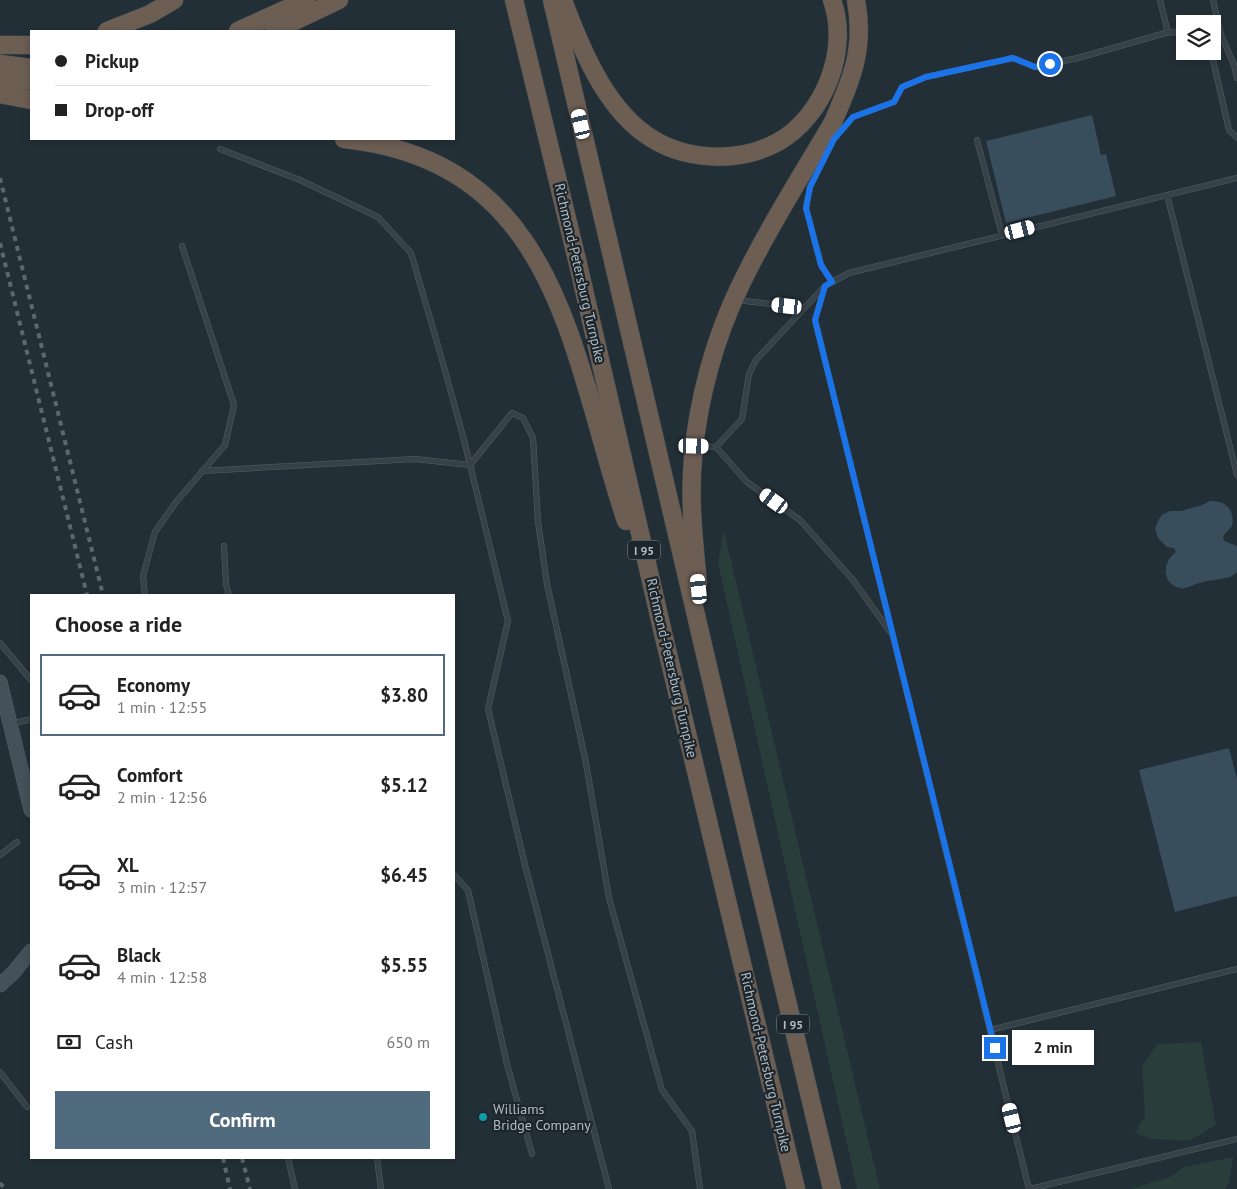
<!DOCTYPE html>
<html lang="en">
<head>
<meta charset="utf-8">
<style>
	body { margin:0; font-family:"PT Sans",sans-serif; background:#f2f2f2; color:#222; height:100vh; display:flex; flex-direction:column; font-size:19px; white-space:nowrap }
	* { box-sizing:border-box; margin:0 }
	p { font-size:16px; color:#767676 }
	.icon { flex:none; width:28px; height:28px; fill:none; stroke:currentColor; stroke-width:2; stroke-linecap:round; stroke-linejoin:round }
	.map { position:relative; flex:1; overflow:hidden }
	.sheet { position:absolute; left:30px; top:594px; width:425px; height:565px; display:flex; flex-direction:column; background:#fff; border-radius:0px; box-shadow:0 2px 8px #0003 }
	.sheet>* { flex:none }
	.guide { position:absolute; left:30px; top:30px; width:425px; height:110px; border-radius:0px; box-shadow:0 2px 8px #0003; display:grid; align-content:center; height:110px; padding:0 25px; background:#fff }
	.fabs { position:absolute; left:1176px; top:15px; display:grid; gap:10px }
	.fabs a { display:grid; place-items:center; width:45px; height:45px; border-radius:0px; background:#fff; box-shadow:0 2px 8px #0003; font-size:25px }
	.end { position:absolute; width:22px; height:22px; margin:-11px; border:6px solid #1a73e8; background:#fff; box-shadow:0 0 0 2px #fff }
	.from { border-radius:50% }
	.bubble { position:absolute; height:35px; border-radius:0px; background:#fff; box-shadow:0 2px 8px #0003; font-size:16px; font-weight:700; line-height:35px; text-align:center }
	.car { position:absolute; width:15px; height:30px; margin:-15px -8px; border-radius:6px; box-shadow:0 0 4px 1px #0007; background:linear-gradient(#fff 24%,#345 0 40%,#fff 0 76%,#345 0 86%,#fff 0) }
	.guide b { display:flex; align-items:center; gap:18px; height:48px; font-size:19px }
	.guide b+b { border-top:1px solid #e0e0e0 }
	.guide i { width:12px; height:12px; background:#222 }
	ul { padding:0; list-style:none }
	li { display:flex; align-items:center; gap:15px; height:82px; margin:0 10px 8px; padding:0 15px; border:2px solid transparent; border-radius:0px }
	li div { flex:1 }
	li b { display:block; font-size:19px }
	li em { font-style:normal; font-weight:700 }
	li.active { border-color:#516b7e }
	li>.icon { width:45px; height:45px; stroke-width:1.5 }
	h2 { padding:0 25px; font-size:22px; line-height:60px }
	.pay { display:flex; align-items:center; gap:12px; height:55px; padding:0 25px; font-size:19px }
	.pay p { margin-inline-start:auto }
	.button { display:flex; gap:10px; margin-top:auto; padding:10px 25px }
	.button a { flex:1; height:58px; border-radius:0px; background:#516b7e; color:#fff; font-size:20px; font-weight:700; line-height:58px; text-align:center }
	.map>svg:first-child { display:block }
	.green { fill:#293d3a }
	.water { fill:#384e5d }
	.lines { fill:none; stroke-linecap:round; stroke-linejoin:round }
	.lane-casing { stroke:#545f65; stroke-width:6 }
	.secondary-casing { stroke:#545f65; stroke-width:15 }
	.highway-casing { stroke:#414c52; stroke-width:19 }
	.lane { stroke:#364148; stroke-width:5 }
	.secondary { stroke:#45515a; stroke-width:14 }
	.highway { stroke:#6d5e54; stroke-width:18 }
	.rail { stroke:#5a6870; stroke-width:4; stroke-dasharray:5 5; stroke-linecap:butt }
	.route { stroke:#1a73e8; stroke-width:6 }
	.culture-dot { fill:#0f9aa8; stroke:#1c262c; stroke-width:2 }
	.labels { text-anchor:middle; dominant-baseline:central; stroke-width:4.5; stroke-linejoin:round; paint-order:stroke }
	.shield { fill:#1c262c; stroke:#848f96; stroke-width:1 }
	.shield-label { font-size:12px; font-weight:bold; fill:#b1bcc4 }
	.street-label { font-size:14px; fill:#b1bcc4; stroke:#1c262c }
	.poi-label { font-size:14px; fill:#b1bcc4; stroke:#1c262c; text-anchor:start }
</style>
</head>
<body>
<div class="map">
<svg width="1237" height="1189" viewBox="0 0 1237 1189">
	<rect width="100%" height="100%" fill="#232f37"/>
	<path class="green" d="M724,531l156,658h-23l-139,-626z
		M1201,1042l15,83 -27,16 -37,-2 -17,-6 10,-17 -3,-49 15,-23z
		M1233,1157l-4,25 -4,7h-95l40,-12 14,-10z"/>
	<path class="water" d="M1092,115l9,40 5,-1 10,42 -110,27 -20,-82z
		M1210,501c16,-1 25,9 22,25l-9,10 1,5 13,5v26c-2,2 -4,3 -7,5 -11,3 -23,3 -34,7 -6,2 -9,5 -15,4 -20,-3 -19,-27 -5,-36l-2,-4 -7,-1 -9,-9 -3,-10 4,-9 3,-4 8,-4h11l21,-6z
		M1229,748l8,31v117l-62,16 -36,-142z"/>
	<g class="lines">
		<g class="lane-casing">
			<path id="lane" d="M1160,0l8,33
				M1213,0l8,35 13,30 3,13
				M1212,35h9
				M1211,51l18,79 8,8
				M977,140l25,95
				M220,149l80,31 78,37 33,36 30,103 23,84 44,181 -20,88 37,156 84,324
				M1167,195l70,280
				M832,282l-11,-17 -15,-57 4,-21 24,-48 19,-22 41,-15 8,-15 24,-10 87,-19 22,9 43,-9 91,-26 16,1
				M737,300l68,8
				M697,446l19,1 26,-28 7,-45 7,-14 67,-72
				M716,447l31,35 53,38 53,60 38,53
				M202,471l213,-12 55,6 42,-52 11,5 10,20 5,84 9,62 39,179 23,135 53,192 30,41 8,58
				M224,546l2,38 3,11
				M145,595l-2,-19 12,-44 21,-30 49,-57 9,-40 -52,-159
				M0,643l31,37
				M11,724l20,-5
				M0,855l17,-13
				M454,875l14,15 39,174 25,90
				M990,1030l247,-61
				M0,1072l27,35
				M288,1158l7,31
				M377,1158l4,31
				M1029,1189l-214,-869 10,-34 24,-13 388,-95
				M1030,1189l207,-50"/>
		</g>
		<g class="secondary-casing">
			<path id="secondary" d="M0,682l31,128
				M0,985l13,-12 18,-22"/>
		</g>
		<g class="highway-casing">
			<path id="highway" d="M514,0l64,264 85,369 133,556
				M552,0l201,859 79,330
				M563,0c17,46 41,105 82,134 37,27 93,30 133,8 46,-26 72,-92 54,-142
				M107,31l43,-17 24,-14
				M238,31l68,-31
				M274,31l65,-31
				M0,45h31
				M0,64l31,4
				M0,77l31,4
				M0,94l31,6
				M344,139c216,23 227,217 282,382
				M698,583c-4,-41 -9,-83 -5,-125 5,-59 22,-121 48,-174 27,-56 61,-109 92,-162 19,-44 32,-73 23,-122"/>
		</g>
		<use href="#lane" class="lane"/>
		<use href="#secondary" class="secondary"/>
		<use href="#highway" class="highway"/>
		<path class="rail" d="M0,178l103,417
			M0,243l87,352
			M223,1158l7,31
			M242,1158l8,31
			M0,1183l5,6"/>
	</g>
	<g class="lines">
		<path class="route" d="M995,1048l-180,-728 10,-34 7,-4 -11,-17 -15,-57 4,-21 24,-48 19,-22 41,-15 8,-15 24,-10 87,-19 22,9 15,-3"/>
	</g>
	<circle class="culture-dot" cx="483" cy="1117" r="5"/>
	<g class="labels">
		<g class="shield">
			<rect x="628" y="540.5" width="32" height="19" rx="4"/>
			<rect x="777" y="1014.5" width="32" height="19" rx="4"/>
		</g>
		<g class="shield-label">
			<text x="644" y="550">I 95</text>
			<text x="793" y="1024">I 95</text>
		</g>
		<g class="street-label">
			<text transform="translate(580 273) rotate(77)">Richmond-Petersburg Turnpike</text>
			<text transform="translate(672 668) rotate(77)">Richmond-Petersburg Turnpike</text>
			<text transform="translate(766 1062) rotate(77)">Richmond-Petersburg Turnpike</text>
		</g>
		<g class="poi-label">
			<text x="493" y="1109">Williams<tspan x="493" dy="16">Bridge Company</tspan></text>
		</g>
	</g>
</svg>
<div class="fabs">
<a><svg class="icon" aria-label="layers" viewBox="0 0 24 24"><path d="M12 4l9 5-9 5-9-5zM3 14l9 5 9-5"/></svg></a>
</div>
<i class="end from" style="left:1050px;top:64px"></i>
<i class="end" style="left:995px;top:1048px"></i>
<div class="bubble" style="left:1012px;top:1030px;width:82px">2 min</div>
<i class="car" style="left:581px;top:124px;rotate:347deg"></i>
<i class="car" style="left:1020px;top:230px;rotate:76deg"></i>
<i class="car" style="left:787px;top:306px;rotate:276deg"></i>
<i class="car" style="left:694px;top:446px;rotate:91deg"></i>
<i class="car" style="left:774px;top:501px;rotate:306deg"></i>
<i class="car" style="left:699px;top:589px;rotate:354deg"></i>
<i class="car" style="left:1012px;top:1118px;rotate:346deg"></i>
<div class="guide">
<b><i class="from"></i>Pickup</b>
<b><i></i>Drop-off</b>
</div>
<section class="sheet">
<h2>Choose a ride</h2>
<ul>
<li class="active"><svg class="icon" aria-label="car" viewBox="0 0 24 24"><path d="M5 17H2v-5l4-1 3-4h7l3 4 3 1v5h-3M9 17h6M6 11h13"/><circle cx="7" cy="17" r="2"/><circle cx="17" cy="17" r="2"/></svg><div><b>Economy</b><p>1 min · 12:55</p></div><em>$3.80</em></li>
<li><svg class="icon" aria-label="car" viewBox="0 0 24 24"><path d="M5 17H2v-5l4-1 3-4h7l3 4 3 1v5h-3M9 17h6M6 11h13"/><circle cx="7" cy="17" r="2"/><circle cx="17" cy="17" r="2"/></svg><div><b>Comfort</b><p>2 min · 12:56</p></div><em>$5.12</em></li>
<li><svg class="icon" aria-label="car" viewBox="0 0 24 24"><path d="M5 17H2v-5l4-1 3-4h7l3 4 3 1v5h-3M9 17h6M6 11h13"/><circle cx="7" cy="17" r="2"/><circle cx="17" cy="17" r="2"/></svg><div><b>XL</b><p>3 min · 12:57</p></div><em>$6.45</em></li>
<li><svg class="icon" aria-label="car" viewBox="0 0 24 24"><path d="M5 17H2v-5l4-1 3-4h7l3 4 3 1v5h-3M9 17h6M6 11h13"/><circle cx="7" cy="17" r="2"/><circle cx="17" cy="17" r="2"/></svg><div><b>Black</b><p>4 min · 12:58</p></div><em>$5.55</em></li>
</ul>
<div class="pay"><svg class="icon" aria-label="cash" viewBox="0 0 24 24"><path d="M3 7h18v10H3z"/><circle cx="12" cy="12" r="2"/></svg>Cash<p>650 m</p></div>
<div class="button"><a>Confirm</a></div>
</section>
</div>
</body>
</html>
